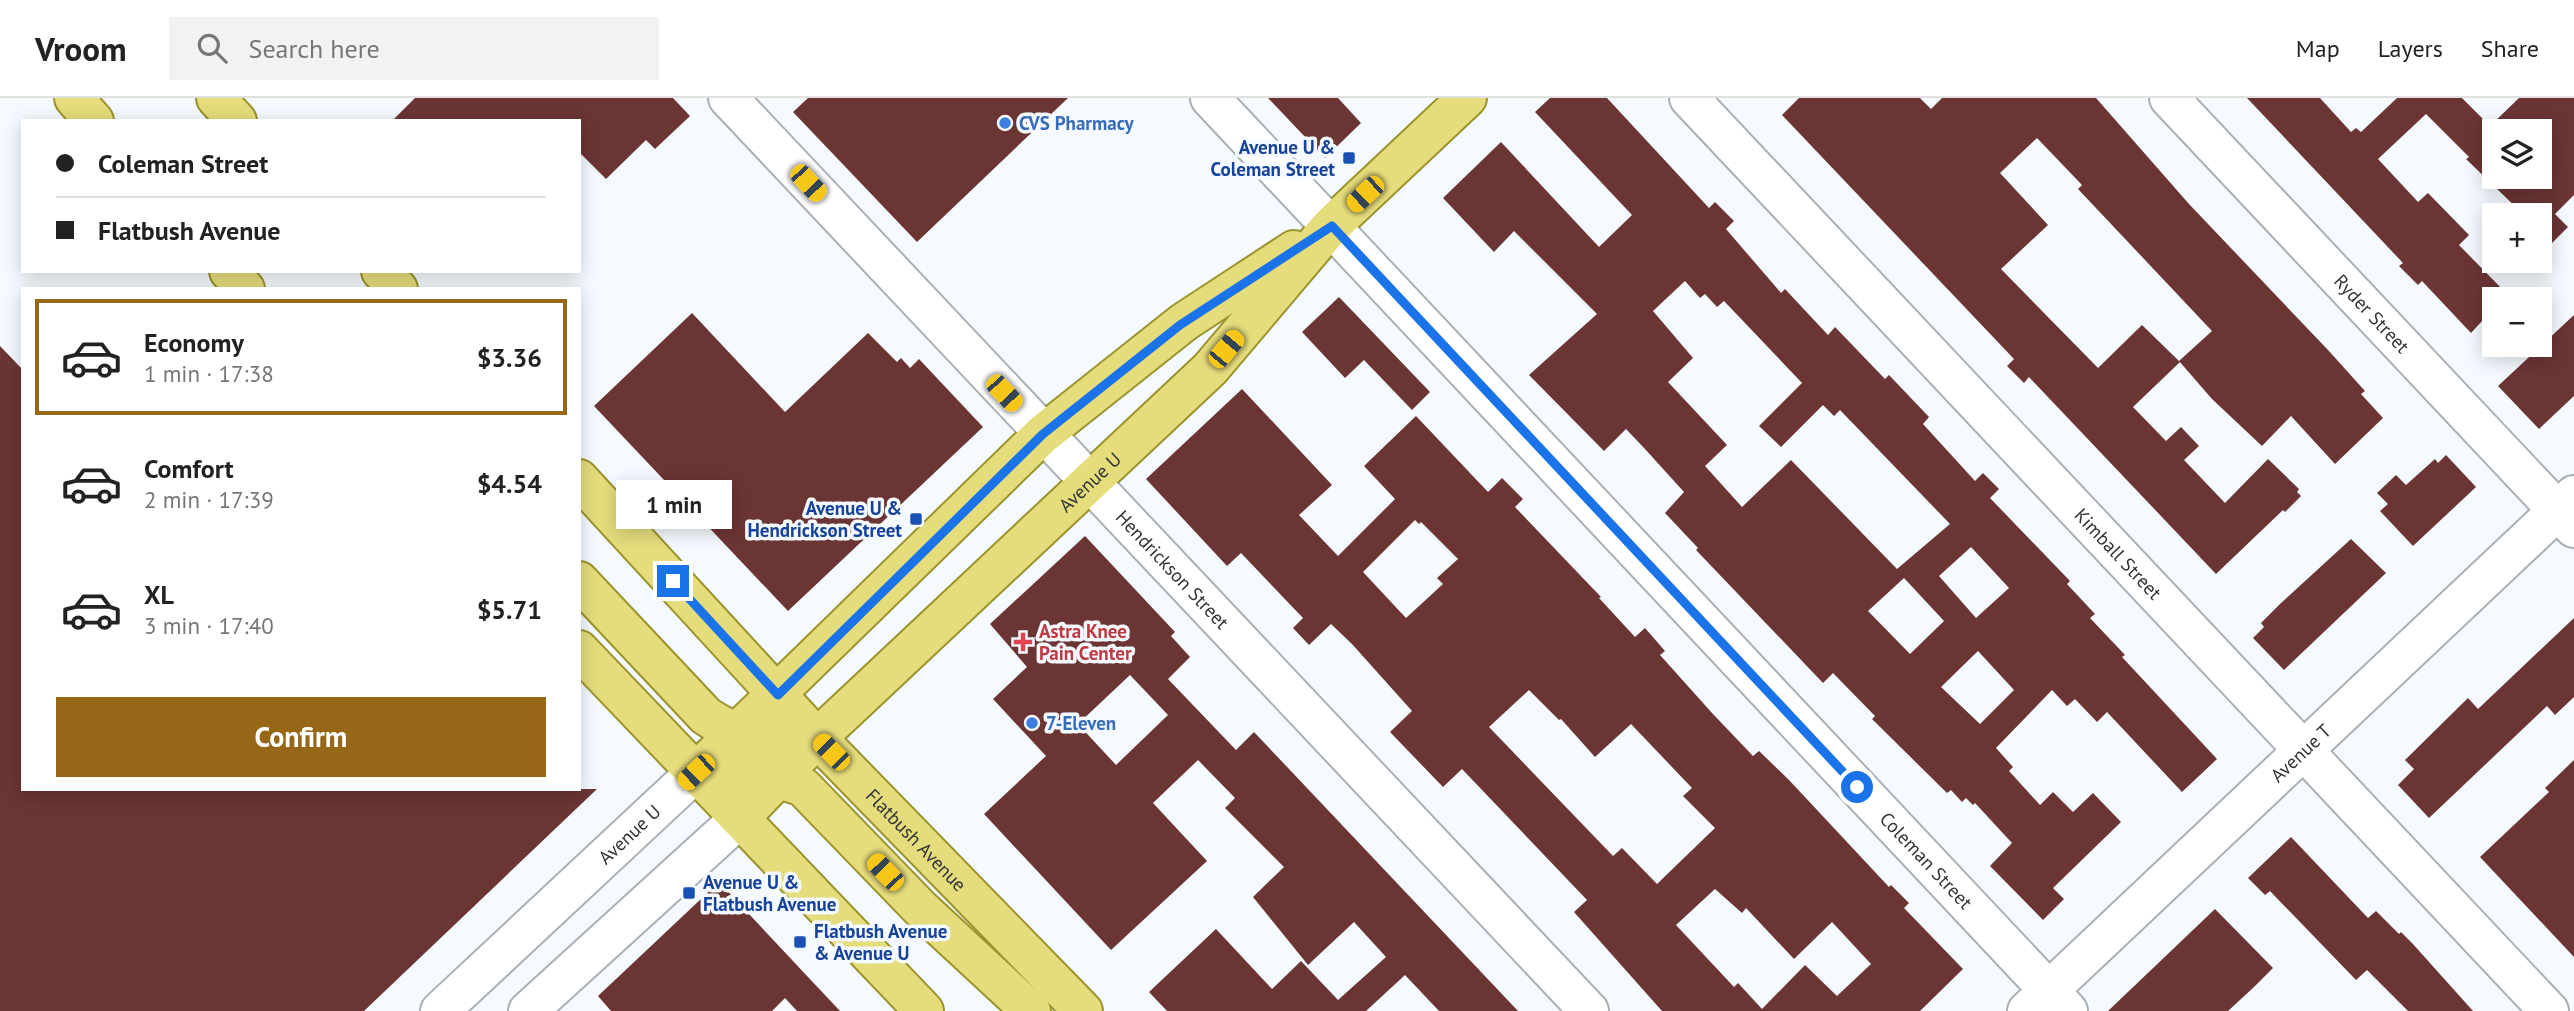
<!DOCTYPE html>
<html lang="en">
<head>
<meta charset="utf-8">
<style>
	body { margin:0; font-family:"PT Sans",sans-serif; background:#f2f2f2; color:#222; height:100vh; display:flex; flex-direction:column; font-size:26px; white-space:nowrap }
	* { box-sizing:border-box; margin:0 }
	p { font-size:23px; color:#767676 }
	.icon { flex:none; width:38px; height:38px; fill:none; stroke:currentColor; stroke-width:2; stroke-linecap:round; stroke-linejoin:round }
	.map { position:relative; flex:1; overflow:hidden }
	.details { position:absolute; left:21px; top:189px; width:560px; height:504px; display:flex; flex-direction:column; background:#fff; border-radius:0px; box-shadow:0 4px 18px #0003 }
	.details>* { flex:none }
	.hud { position:absolute; left:21px; top:21px; width:560px; height:154px; border-radius:0px; box-shadow:0 4px 18px #0003; display:grid; align-content:center; height:154px; padding:0 35px; background:#fff }
	.controls { position:absolute; left:2482px; top:21px; display:grid; gap:14px }
	.controls a { display:grid; place-items:center; width:70px; height:70px; border-radius:0px; background:#fff; box-shadow:0 4px 18px #0003; font-size:35px }
	.end { position:absolute; width:32px; height:32px; margin:-16px; border:9px solid #1a73e8; background:#fff; box-shadow:0 0 0 4px #fff }
	.from { border-radius:50% }
	.bubble { position:absolute; height:49px; border-radius:0px; background:#fff; box-shadow:0 4px 18px #0003; font-size:23px; font-weight:800; line-height:49px; text-align:center }
	.car { position:absolute; width:21px; height:42px; margin:-21px -10px; border-radius:9px; box-shadow:0 0 5px 2px #0007; background:linear-gradient(#f5c518 24%,#345 0 40%,#f5c518 0 76%,#345 0 86%,#f5c518 0) }
	.hud b { display:flex; align-items:center; gap:24px; height:66px; font-size:26px }
	.hud b+b { border-top:2px solid #e0e0e0 }
	.hud i { width:18px; height:18px; background:#222 }
	ul { padding:12px 0 0; list-style:none }
	li { display:flex; align-items:center; gap:21px; height:116px; margin:0 14px 10px; padding:0 21px; border:4px solid transparent; border-radius:0px }
	li div { flex:1 }
	li b { display:block; font-size:26px }
	li em { font-style:normal; font-weight:800 }
	li.on { border-color:#966716 }
	li>.icon { width:63px; height:63px; stroke-width:1.5 }
	.primary-button { display:flex; gap:14px; margin-top:auto; padding:14px 35px }
	.primary-button a { flex:1; height:80px; border-radius:0px; background:#966716; color:#fff; font-size:28px; font-weight:800; line-height:80px; text-align:center }
	header { display:flex; align-items:center; gap:42px; box-sizing:border-box; height:98px; padding:0 35px; background:#fff; border-bottom:2px solid #e0e0e0 }
	header strong { font-size:33px }
	nav { display:flex; gap:38px; margin-inline-start:auto; font-size:24px }
	.search { width:490px; height:63px; background:#f2f2f2; display:flex; align-items:center; gap:18px; box-sizing:border-box; padding:0 24px; border-radius:0px; color:#767676; font-size:26px }
	.map>svg:first-child { display:block }
	.building { fill:#6b3534; fill-rule:evenodd }
	.lines { fill:none; stroke-linecap:round; stroke-linejoin:round }
	.minor-casing { stroke:#a9b0b6; stroke-width:42 }
	.major-casing { stroke:#9b932b; stroke-width:42 }
	.minor { stroke:#fff; stroke-width:38 }
	.major { stroke:#e5dc7c; stroke-width:38 }
	.route { stroke:#1a73e8; stroke-width:9 }
	.shop-dot { fill:#3f7fe0; stroke:#f4faff; stroke-width:2.5 }
	.transit-dot { fill:#1a4fb4; stroke:#f4faff; stroke-width:2.5 }
	.health-dot { fill:#e0444e; stroke:#f4faff; stroke-width:2.5 }
	.labels { text-anchor:middle; dominant-baseline:central; stroke-width:7; stroke-linejoin:round; paint-order:stroke }
	.shop-label { font-size:19px; font-weight:bold; fill:#366cbe; stroke:#f4faff; text-anchor:start }
	.transit-label { font-size:19px; font-weight:bold; fill:#164399; stroke:#f4faff; text-anchor:end }
	.street-label { font-size:19px; fill:#323537; stroke:#f4faff }
	.health-label { font-size:19px; font-weight:bold; fill:#be3a42; stroke:#f4faff; text-anchor:start }
</style>
</head>
<body>
<header>
<strong>Vroom</strong>
<div class="search"><svg class="icon" aria-label="search" viewBox="0 0 24 24"><circle cx="10" cy="10" r="6"/><path d="M15 15l6 6"/></svg>Search here</div>
<nav><a>Map</a><a>Layers</a><a>Share</a></nav>
</header>
<div class="map">
<svg width="2574" height="913" viewBox="0 0 2574 913">
	<rect width="100%" height="100%" fill="#f4faff"/>
	<path class="building" d="M415,0h258l17,18 -35,33 -9,-9 -40,39 -27,-27v-31h-187z
		M808,0h260l-151,144 -124,-130z
		M1268,0h70l23,25 -36,35z
		M1550,0h57l102,110 6,-6 19,19 -8,8 55,64 4,-4 43,46 7,-8 50,52 4,-4 40,42 -6,7 52,57 8,-8 16,16 -9,9 80,83 -3,3 28,30 -5,4 35,37 -3,2 95,102 -35,33 -75,-80 -10,10 -22,-23 -8,7 -15,-16 -56,58 17,19 -4,4 31,34 13,-13 20,20 20,-19 28,29 -68,66 11,11 -21,21 -53,-54 22,-23 -37,-40 -2,2 -7,-7 -4,4 -11,-12 -4,3 -75,-74 3,-3 -42,-43 -10,10 -127,-133 2,-2 -33,-35 19,-21 -39,-43 -19,-20 -22,22 -75,-76 68,-61 -83,-83 -20,21 -51,-54 58,-56 98,105 33,-32 -97,-103zM1685,183l15,17 5,-4 12,13 7,-6 78,82 -43,43 22,21 42,-42 11,11 6,-6 110,114 -53,45 -106,-109 -49,47 -37,-41 22,-21 -59,-63 25,-24 -40,-47zM1971,449l38,41 -33,30 -37,-42zM1904,480l40,43 -34,33 -42,-43zM1978,553l36,39 -34,34 -39,-37z
		M1799,0h121l11,11 11,-11h154l93,106 139,146 37,41 -4,3 22,24 -48,46 -44,-48 -29,30 -50,-47 -33,-38 33,-30 -134,-142 4,-4 -45,-47 -37,35 48,52 -47,44 97,99 44,-43 38,37 -47,45 33,34 15,-14 18,19 -15,14 41,43 43,-44 31,30 -2,3 4,4 -16,16 -2,-2 -67,64 -187,-197 -5,6 -17,-17 7,-7 -232,-244z
		M2247,0h73l31,34 5,-4 5,4 36,-34h65l28,28 29,-28h55v97l-19,19 13,13 -16,16 -13,-13v-15h-15l-58,-56 3,-2 -43,-43 -48,45 40,43 10,-9 41,42 -10,10 48,49 -5,5h-8v9l-23,25 -49,-52 -4,4 -19,-19 4,-3zM2494,33h45v46h-45z
		M1339,199l91,95 -18,18 -48,-50 -19,18 -43,-46z
		M692,215l93,99 83,-79 29,29 4,-4 9,10 9,-9 64,68 -195,184 -194,-205z
		M2574,217v81l-35,33 -41,-43z
		M0,248l23,24v419h574l-233,222h-364z
		M1242,291l90,96 -33,30 39,41 57,-57 -31,-33 52,-50 72,76 14,-14 21,21 -8,8 86,90 -2,1 36,39 10,-9 20,23 -5,4 52,58 41,43 6,-5 30,29 100,107 2,-2 18,18 -5,5 59,61 -43,42h-258l-88,-99 13,-12 -125,-131 -19,18 -53,-55 22,-21 -60,-67 -21,-20 -22,21 -16,-17 10,-10 -62,-65 -14,13 -81,-87zM1415,422l4,4 2,-2 37,37 -21,19 6,6 -37,34 -43,-46zM1529,592l30,30 2,-1 34,38 36,-33 61,64 -9,8 32,32 -58,56 -35,-36 -9,8 -124,-129zM1715,791l27,24 4,-5 48,51 38,-37 39,42 -34,32 -32,-31 -43,44 -24,-26 -4,4 -58,-62z
		M2446,357l30,32 -63,59 -33,-35 8,-7 -11,-11 19,-18 10,10 29,-26 3,4z
		M1085,438l90,96 -4,4 19,21 -22,22 68,71 18,-18 264,279h-79l-34,-36 -39,36h-199l-18,-19 67,-63 56,60 29,-28 37,39 48,-43 -32,-35 -46,43 -55,-68 31,-30 -59,-59 10,-10 -37,-38 -45,43 54,58 -96,89 -127,-136 62,-58 -53,-57 34,-32 -37,-43zM1130,577l38,40 -52,50 -38,-41z
		M2351,441l35,34 -102,97 -31,-32 11,-11 -3,-4 19,-19z
		M2574,520v79l-19,18 -8,-9 -118,112 -31,-33 16,-16 -9,-9 63,-62 10,11z
		M2574,662v197l-94,-100 69,-65 -4,-4z
		M2291,739l77,81 8,-7 23,23 2,-2 11,11 61,68h-65l-41,-41 -11,10 -86,-89 -5,4 -17,-17z
		M719,784l89,95 32,34h-43l-12,-13 -13,13h-161l-13,-15z
		M2215,811l58,59 -19,19 -26,24h-120z"/>
	<g class="lines">
		<g class="minor-casing">
			<g id="minor">
				<path id="s1" d="M728,0l861,913"/>
				<path id="s2" d="M1210,0l858,913"/>
				<path id="s3" d="M1689,0l860,913"/>
				<path id="s4" d="M2169,0l405,430"/>
				<path id="s5" d="M440,913l256,-239"/>
				<path d="M528,913l212,-193"/>
				<path id="s6" d="M2027,913l547,-516"/>
			</g>
		</g>
		<g class="major-casing">
			<g id="major">
				<path d="M74,0l20,23"/>
				<path d="M216,0l21,23"/>
				<path d="M229,173l16,18"/>
				<path d="M381,173l17,18"/>
				<path id="s7" d="M579,381l238,259 266,273"/>
				<path d="M579,483l127,135c35,24 70,27 111,22"/>
				<path d="M579,552l345,361"/>
				<path d="M696,674l347,-338 141,-112 110,-72"/>
				<path d="M696,674c38,-5 70,2 107,15l118,122 110,102"/>
				<path id="s8" d="M740,720l77,-80 393,-369 121,-143 136,-128"/>
			</g>
		</g>
		<use href="#minor" class="minor"/>
		<use href="#major" class="major"/>
	</g>
	<g class="lines">
		<path class="route" d="M673,483l105,114 265,-261 137,-109 152,-99 525,561"/>
	</g>
	<g class="shop-dot">
		<circle cx="1005" cy="25" r="7"/>
		<circle cx="1032" cy="625" r="7"/>
	</g>
	<g class="transit-dot">
		<rect x="1342" y="53" width="14" height="14" rx="3.5"/>
		<rect x="909" y="414" width="14" height="14" rx="3.5"/>
		<rect x="682" y="788" width="14" height="14" rx="3.5"/>
		<rect x="793" y="837" width="14" height="14" rx="3.5"/>
	</g>
	<path class="health-dot" d="M1019.5 533.5h7v7h7v7h-7v7h-7v-7h-7v-7h7z"/>
	<g class="labels">
		<g class="shop-label">
			<text x="1019" y="25">CVS Pharmacy</text>
			<text x="1046" y="625">7-Eleven</text>
		</g>
		<g class="transit-label">
			<text x="1335" y="49">Avenue U &amp;<tspan x="1335" dy="22">Coleman Street</tspan></text>
			<text x="902" y="410">Avenue U &amp;<tspan x="902" dy="22">Hendrickson Street</tspan></text>
			<text x="703" y="784" text-anchor="start">Avenue U &amp;<tspan x="703" dy="22">Flatbush Avenue</tspan></text>
			<text x="814" y="833" text-anchor="start">Flatbush Avenue<tspan x="814" dy="22">&amp; Avenue U</tspan></text>
		</g>
		<g class="street-label">
			<text stroke="none"><textPath href="#s4" startOffset="296">Ryder Street</textPath></text>
			<text stroke="none"><textPath href="#s8" startOffset="485">Avenue U</textPath></text>
			<text stroke="none"><textPath href="#s3" startOffset="626">Kimball Street</textPath></text>
			<text stroke="none"><textPath href="#s1" startOffset="648">Hendrickson Street</textPath></text>
			<text stroke="none"><textPath href="#s6" startOffset="376">Avenue T</textPath></text>
			<text stroke="none"><textPath href="#s5" startOffset="259">Avenue U</textPath></text>
			<text stroke="none"><textPath href="#s7" startOffset="494">Flatbush Avenue</textPath></text>
			<text stroke="none"><textPath href="#s2" startOffset="1046">Coleman Street</textPath></text>
		</g>
		<g class="health-label">
			<text x="1039" y="533">Astra Knee<tspan x="1039" dy="22">Pain Center</tspan></text>
		</g>
	</g>
</svg>
<div class="controls">
<a><svg class="icon" aria-label="layers" viewBox="0 0 24 24"><path d="M12 4l9 5-9 5-9-5zM3 14l9 5 9-5"/></svg></a>
<a>+</a>
<a>−</a>
</div>
<i class="end from" style="left:1857px;top:689px"></i>
<i class="end" style="left:673px;top:483px"></i>
<div class="bubble" style="left:616px;top:382px;width:116px">1 min</div>
<i class="car" style="left:808px;top:85px;rotate:137deg"></i>
<i class="car" style="left:1365px;top:96px;rotate:227deg"></i>
<i class="car" style="left:1226px;top:251px;rotate:40deg"></i>
<i class="car" style="left:1004px;top:295px;rotate:137deg"></i>
<i class="car" style="left:831px;top:654px;rotate:315deg"></i>
<i class="car" style="left:696px;top:674px;rotate:227deg"></i>
<i class="car" style="left:885px;top:774px;rotate:316deg"></i>
<div class="hud">
<b><i class="from"></i>Coleman Street</b>
<b><i></i>Flatbush Avenue</b>
</div>
<section class="details">
<ul>
<li class="on"><svg class="icon" aria-label="car" viewBox="0 0 24 24"><path d="M5 17H2v-5l4-1 3-4h7l3 4 3 1v5h-3M9 17h6M6 11h13"/><circle cx="7" cy="17" r="2"/><circle cx="17" cy="17" r="2"/></svg><div><b>Economy</b><p>1 min · 17:38</p></div><em>$3.36</em></li>
<li><svg class="icon" aria-label="car" viewBox="0 0 24 24"><path d="M5 17H2v-5l4-1 3-4h7l3 4 3 1v5h-3M9 17h6M6 11h13"/><circle cx="7" cy="17" r="2"/><circle cx="17" cy="17" r="2"/></svg><div><b>Comfort</b><p>2 min · 17:39</p></div><em>$4.54</em></li>
<li><svg class="icon" aria-label="car" viewBox="0 0 24 24"><path d="M5 17H2v-5l4-1 3-4h7l3 4 3 1v5h-3M9 17h6M6 11h13"/><circle cx="7" cy="17" r="2"/><circle cx="17" cy="17" r="2"/></svg><div><b>XL</b><p>3 min · 17:40</p></div><em>$5.71</em></li>
</ul>
<div class="primary-button"><a>Confirm</a></div>
</section>
</div>
</body>
</html>
